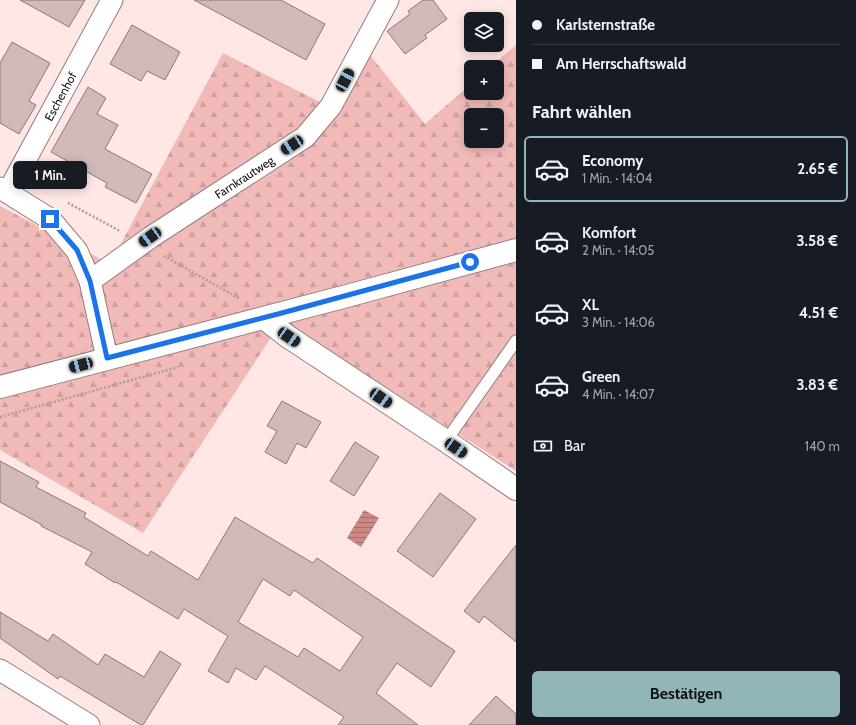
<!DOCTYPE html>
<html lang="de">
<head>
<meta charset="utf-8">
<style>
	body { margin:0; font-family:Cabin,sans-serif; background:#20242c; color:#f1f3f6; height:100vh; display:flex; flex-direction:column; font-size:15px; white-space:nowrap }
	* { box-sizing:border-box; margin:0 }
	p { font-size:13px; color:#9ea1a6 }
	.icon { flex:none; width:22px; height:22px; fill:none; stroke:currentColor; stroke-width:2; stroke-linecap:round; stroke-linejoin:round }
	.map { position:relative; flex:1; overflow:hidden }
	.sheet { display:flex; flex-direction:column; background:#171b24; width:340px }
	.sheet>* { flex:none }
	.banner { display:grid; align-content:center; height:88px; padding:0 16px; background:#171b24 }
	.tools { position:absolute; left:464px; top:12px; display:grid; gap:8px }
	.tools a { display:grid; place-items:center; width:40px; height:40px; border-radius:6px; background:#171b24; box-shadow:0 2px 10px #0003; font-size:20px }
	.end { position:absolute; width:18px; height:18px; margin:-9px; border:5px solid #1a73e8; background:#fff; box-shadow:0 0 0 2px #fff }
	.from { border-radius:50% }
	.bubble { position:absolute; height:28px; border-radius:6px; background:#171b24; box-shadow:0 2px 10px #0003; font-size:13px; font-weight:800; line-height:28px; text-align:center }
	.car { position:absolute; width:12px; height:24px; margin:-12px -6px; border-radius:5px; box-shadow:0 0 3px 1px #0007; background:linear-gradient(#222 24%,#8ab4d8 0 40%,#222 0 76%,#8ab4d8 0 86%,#222 0) }
	.banner b { display:flex; align-items:center; gap:14px; height:38px; font-size:15px }
	.banner b+b { border-top:1px solid #363941 }
	.banner i { width:10px; height:10px; background:#f1f3f6 }
	ul { padding:0; list-style:none }
	li { display:flex; align-items:center; gap:12px; height:66px; margin:0 8px 6px; padding:0 8px; border:2px solid transparent; border-radius:6px }
	li div { flex:1 }
	li b { display:block; font-size:15px }
	li em { font-style:normal; font-weight:800 }
	li.active { border-color:#92b5b9 }
	li>.icon { width:36px; height:36px; stroke-width:1.5 }
	h2 { padding:0 16px; font-size:18px; line-height:48px }
	.pay { display:flex; align-items:center; gap:10px; height:44px; padding:0 16px; font-size:15px }
	.pay p { margin-inline-start:auto }
	.primary-button { display:flex; gap:8px; margin-top:auto; padding:8px 16px }
	.primary-button a { flex:1; height:46px; border-radius:6px; background:#92b5b9; color:#111; font-size:16px; font-weight:800; line-height:46px; text-align:center }
	main { display:flex; flex:1; min-height:0 }
	.map>svg:first-child { display:block }
	.forest { fill:url(#forest-firs); fill-rule:evenodd }
	.water { fill:url(#water-rules) }
	.building { fill:#d0b9b7; stroke:#8e7877; fill-rule:evenodd }
	.lines { fill:none; stroke-linecap:round; stroke-linejoin:round }
	.service-casing { stroke:#947e7d; stroke-width:13 }
	.minor-casing { stroke:#947e7d; stroke-width:23 }
	.tertiary-casing { stroke:#947e7d; stroke-width:24 }
	.path { stroke:#ae9c9b; stroke-width:2.5; stroke-dasharray:2 2; stroke-linecap:butt }
	.service { stroke:#fff; stroke-width:11 }
	.minor { stroke:#fff; stroke-width:21 }
	.tertiary { stroke:#fff; stroke-width:22 }
	.route { stroke:#1a73e8; stroke-width:5 }
	.labels { text-anchor:middle; dominant-baseline:central; stroke-width:4; stroke-linejoin:round; paint-order:stroke }
	.street-label { font-size:12px; fill:#160f0e; stroke:#ffe7e5 }
</style>
</head>
<body>
<main>
<div class="map">
<svg width="516" height="725" viewBox="0 0 516 725">
	<defs>
		<pattern id="forest-firs" width="22" height="20" patternUnits="userSpaceOnUse"><rect width="22" height="20" fill="#f1bab8"/><path d="M5 1l3.5 6h-7zM16 11l3.5 6h-7z" fill="#ce9f9d"/></pattern>
		<pattern id="water-rules" width="6" height="5" patternUnits="userSpaceOnUse"><rect width="6" height="5" fill="#ca8987"/><path d="M0 2.5h6" fill="none" stroke="#a36e6d"/></pattern>
	</defs>
	<rect width="100%" height="100%" fill="#ffe7e5"/>
	<path class="forest" d="M516,45v426l-132,-85 -108,-56 -133,203 -143,-83v-244l110,58 113,-211 115,58 32,-56 55,69 46,-40v9h26v-26h-7zM471,115h26v26h-26z"/>
	<path class="water" d="M364,510l15,8 -18,29 -14,-9z"/>
	<path class="building" d="M20,0h65l-16,27z
		M194,0h87l44,24 -19,36z
		M423,0h10l14,19 -22,16 2,3 -22,16 -18,-23 23,-17 -2,-3z
		M132,25l48,27 -15,28 -18,-9 -6,10 -31,-17z
		M12,42l38,21 -21,38 7,4 -17,29 -19,-11v-60z
		M88,87l18,11 -9,16 21,11 -13,24 47,25 -16,29 -31,-16 2,-4 -56,-31z
		M282,401l39,21 -15,26 -9,-5 -11,21 -21,-12 12,-21 -10,-5z
		M355,442l24,15 -25,39 -24,-15z
		M0,461l39,21 -3,5 50,26 -2,4 64,39 3,-5 47,29 37,-63 78,46 4,-5 138,93 -24,36 -34,-24 -21,30 42,32h-80l6,-8 -79,-51 -9,14 -20,-12 -8,15 -20,-12 20,-35 -44,-27 -6,10 -62,-37 -1,1 -30,-19 7,-12 -51,-26 1,-1 -42,-23zM263,579l27,17 4,-6 69,47 -23,34 -36,-23 -6,9 -60,-35z
		M440,493l36,26 -43,58 -36,-26z
		M516,545v97l-32,-26 -5,7 -15,-12z
		M0,612l48,29 5,-7 45,31 7,-11 39,23 16,-26 21,13 -38,61h-2l-81,-49 -2,3 -58,-41z
		M496,696l20,18v11h-47z"/>
	<g class="lines">
		<g class="service-casing">
			<path id="service" d="M446,441l70,-100"/>
		</g>
		<g class="minor-casing">
			<g id="minor">
				<path d="M0,188l50,31 27,32 13,30 17,77"/>
				<path id="s1" d="M8,192l104,-192"/>
				<path id="s2" d="M90,281l61,-44 154,-100 26,-31 57,-106"/>
				<path d="M0,670l89,55"/>
			</g>
		</g>
		<g class="tertiary-casing">
			<path id="tertiary" d="M264,318l23,18 159,105 70,48
				M0,387l347,-91 169,-46"/>
		</g>
		<path class="path" d="M68,203l52,28
			M164,256l76,43
			M0,417l178,-50"/>
		<use href="#service" class="service"/>
		<use href="#minor" class="minor"/>
		<use href="#tertiary" class="tertiary"/>
	</g>
	<g class="lines">
		<path class="route" d="M50,219l27,31 13,31 17,77 171,-44 192,-52"/>
	</g>
	<g class="labels">
		<g class="street-label">
			<text stroke="none"><textPath href="#s1" startOffset="109">Eschenhof</textPath></text>
			<text stroke="none"><textPath href="#s2" startOffset="186">Farnkrautweg</textPath></text>
		</g>
	</g>
</svg>
<div class="tools">
<a><svg class="icon" aria-label="layers" viewBox="0 0 24 24"><path d="M12 4l9 5-9 5-9-5zM3 14l9 5 9-5"/></svg></a>
<a>+</a>
<a>−</a>
</div>
<i class="end from" style="left:470px;top:262px"></i>
<i class="end" style="left:50px;top:219px"></i>
<div class="bubble" style="left:13px;top:161px;width:74px">1 Min.</div>
<i class="car" style="left:345px;top:80px;rotate:28deg"></i>
<i class="car" style="left:292px;top:145px;rotate:237deg"></i>
<i class="car" style="left:150px;top:237px;rotate:235deg"></i>
<i class="car" style="left:289px;top:337px;rotate:124deg"></i>
<i class="car" style="left:81px;top:365px;rotate:255deg"></i>
<i class="car" style="left:381px;top:398px;rotate:124deg"></i>
<i class="car" style="left:456px;top:448px;rotate:124deg"></i>
</div>
<section class="sheet">
<div class="banner">
<b><i class="from"></i>Karlsternstraße</b>
<b><i></i>Am Herrschaftswald</b>
</div>
<h2>Fahrt wählen</h2>
<ul>
<li class="active"><svg class="icon" aria-label="car" viewBox="0 0 24 24"><path d="M5 17H2v-5l4-1 3-4h7l3 4 3 1v5h-3M9 17h6M6 11h13"/><circle cx="7" cy="17" r="2"/><circle cx="17" cy="17" r="2"/></svg><div><b>Economy</b><p>1 Min. · 14:04</p></div><em>2.65 €</em></li>
<li><svg class="icon" aria-label="car" viewBox="0 0 24 24"><path d="M5 17H2v-5l4-1 3-4h7l3 4 3 1v5h-3M9 17h6M6 11h13"/><circle cx="7" cy="17" r="2"/><circle cx="17" cy="17" r="2"/></svg><div><b>Komfort</b><p>2 Min. · 14:05</p></div><em>3.58 €</em></li>
<li><svg class="icon" aria-label="car" viewBox="0 0 24 24"><path d="M5 17H2v-5l4-1 3-4h7l3 4 3 1v5h-3M9 17h6M6 11h13"/><circle cx="7" cy="17" r="2"/><circle cx="17" cy="17" r="2"/></svg><div><b>XL</b><p>3 Min. · 14:06</p></div><em>4.51 €</em></li>
<li><svg class="icon" aria-label="car" viewBox="0 0 24 24"><path d="M5 17H2v-5l4-1 3-4h7l3 4 3 1v5h-3M9 17h6M6 11h13"/><circle cx="7" cy="17" r="2"/><circle cx="17" cy="17" r="2"/></svg><div><b>Green</b><p>4 Min. · 14:07</p></div><em>3.83 €</em></li>
</ul>
<div class="pay"><svg class="icon" aria-label="cash" viewBox="0 0 24 24"><path d="M3 7h18v10H3z"/><circle cx="12" cy="12" r="2"/></svg>Bar<p>140 m</p></div>
<div class="primary-button"><a>Bestätigen</a></div>
</section>
</main>
</body>
</html>
